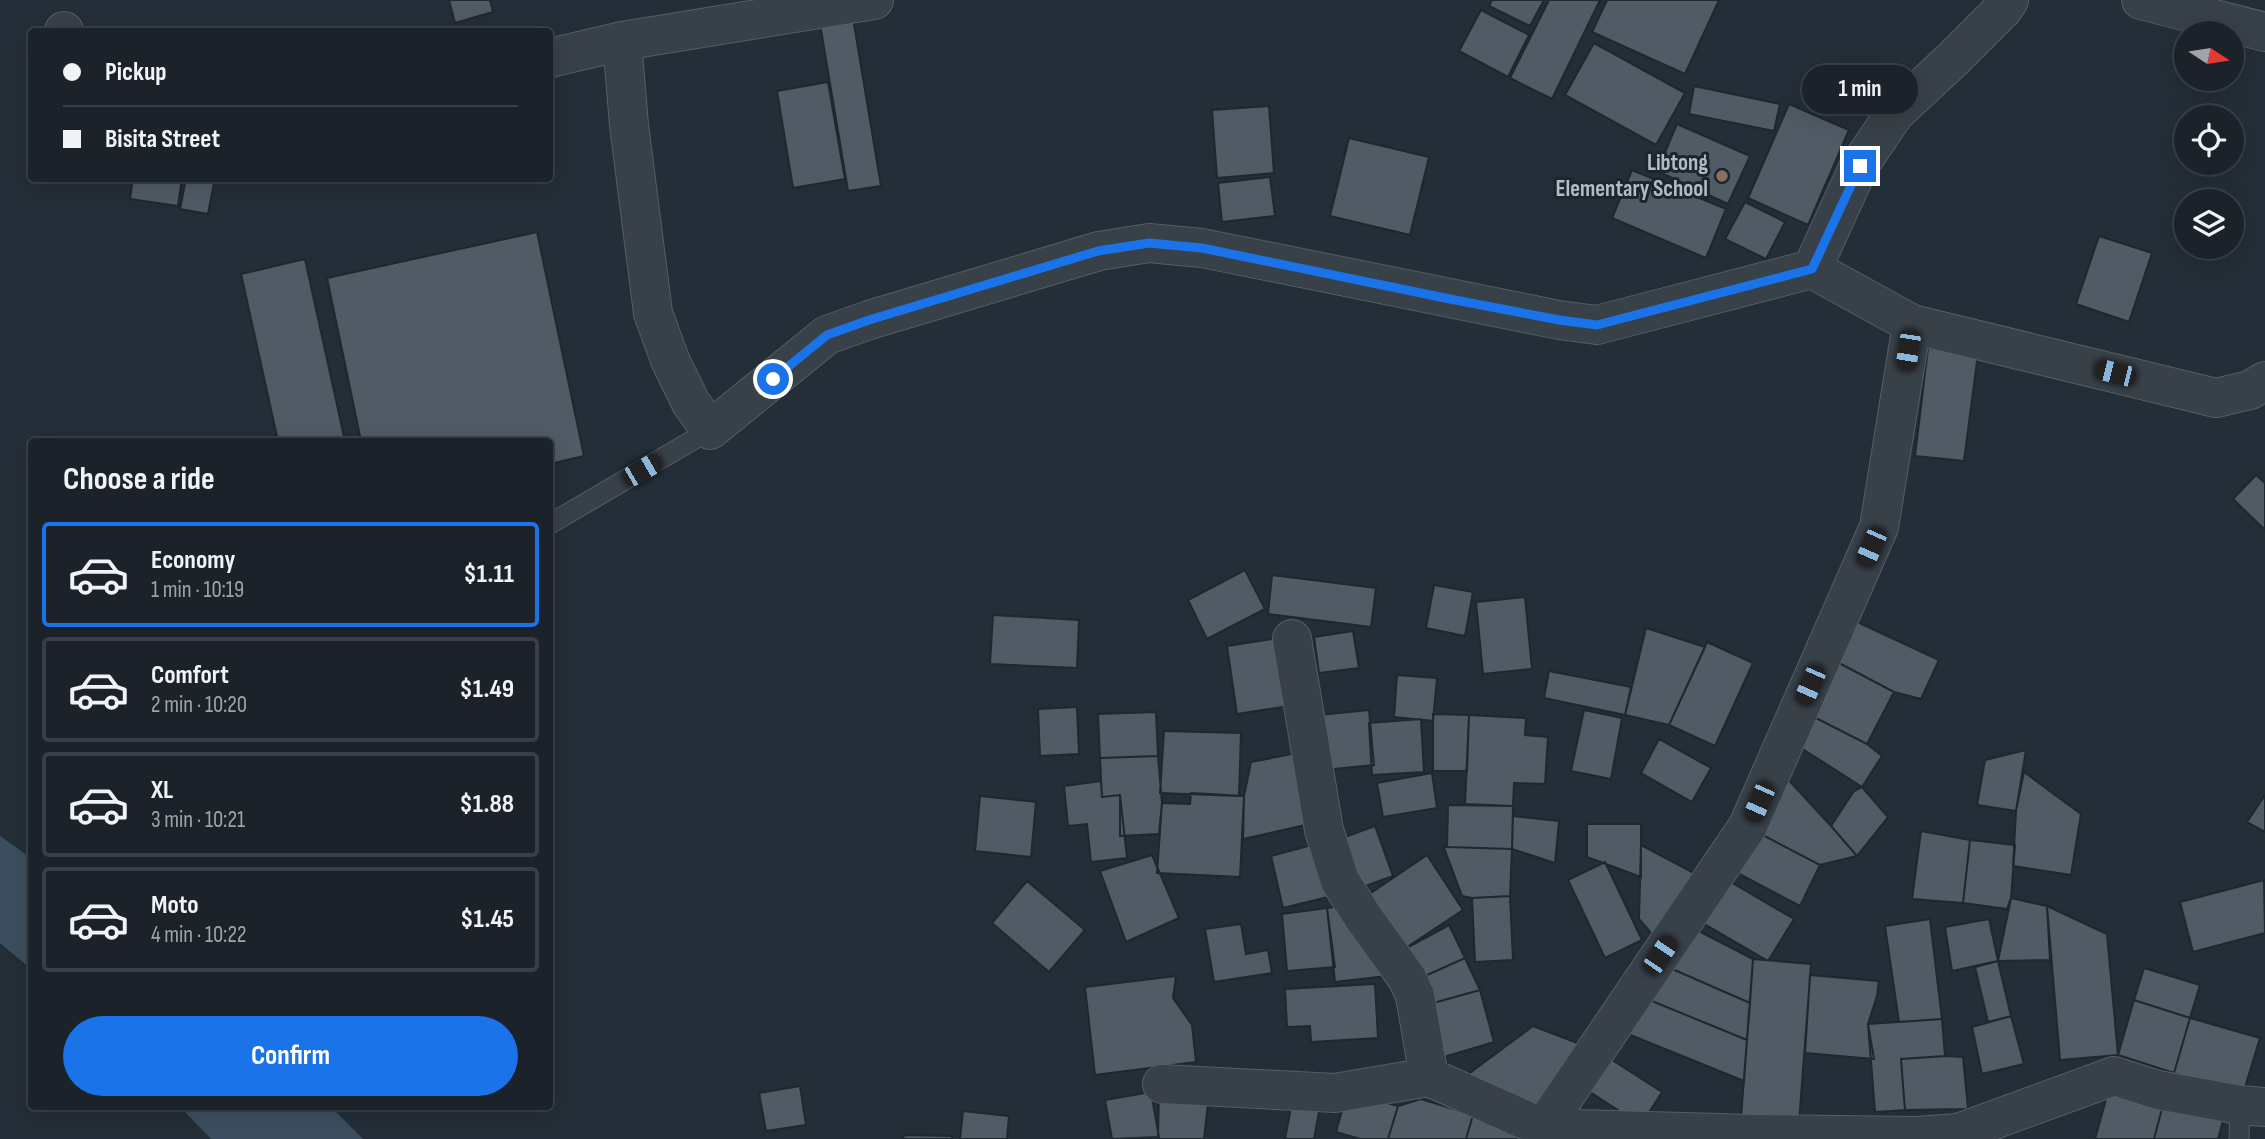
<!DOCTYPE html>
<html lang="en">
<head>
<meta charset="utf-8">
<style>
	body { margin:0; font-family:"Sofia Sans Condensed",sans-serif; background:#242a32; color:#f1f3f6; height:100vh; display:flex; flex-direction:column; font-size:26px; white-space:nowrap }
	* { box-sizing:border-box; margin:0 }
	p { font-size:23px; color:#a0a4a8 }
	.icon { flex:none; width:38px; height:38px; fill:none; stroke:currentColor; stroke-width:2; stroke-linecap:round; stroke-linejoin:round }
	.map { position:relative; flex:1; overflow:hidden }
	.sheet { position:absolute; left:28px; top:438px; width:525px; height:672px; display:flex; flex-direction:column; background:#1b222a; border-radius:7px; box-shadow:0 7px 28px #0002,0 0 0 2px #393f47 }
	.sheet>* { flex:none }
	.banner { position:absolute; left:28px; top:28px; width:525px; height:154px; border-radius:7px; box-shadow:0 7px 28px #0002,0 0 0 2px #393f47; display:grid; align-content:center; height:154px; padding:0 35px; background:#1b222a }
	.needle { width:46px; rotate:102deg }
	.controls { position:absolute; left:2174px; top:21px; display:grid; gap:14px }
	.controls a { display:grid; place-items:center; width:70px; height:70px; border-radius:50%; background:#1b222a; box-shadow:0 7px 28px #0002,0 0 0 2px #393f47; font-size:35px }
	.end { position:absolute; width:32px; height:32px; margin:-16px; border:9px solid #1a73e8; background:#fff; box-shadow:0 0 0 4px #fff }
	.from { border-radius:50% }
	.bubble { position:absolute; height:49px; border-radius:24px; background:#1b222a; box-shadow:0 7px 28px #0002,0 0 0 2px #393f47; font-size:23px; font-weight:700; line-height:49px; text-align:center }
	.car { position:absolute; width:21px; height:42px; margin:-21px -10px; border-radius:9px; box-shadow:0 0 5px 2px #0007; background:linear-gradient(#222 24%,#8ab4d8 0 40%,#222 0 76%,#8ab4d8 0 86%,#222 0) }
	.banner b { display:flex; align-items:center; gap:24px; height:66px; font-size:26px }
	.banner b+b { border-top:2px solid #393f47 }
	.banner i { width:18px; height:18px; background:#f1f3f6 }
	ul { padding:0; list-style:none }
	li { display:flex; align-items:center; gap:21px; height:105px; margin:0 14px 10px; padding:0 21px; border:4px solid #393f47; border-radius:7px }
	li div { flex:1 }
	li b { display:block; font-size:26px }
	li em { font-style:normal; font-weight:700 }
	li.on { border-color:#1a73e8 }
	li>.icon { width:63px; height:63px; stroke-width:1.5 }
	h2 { padding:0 35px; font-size:32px; line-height:84px }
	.button { display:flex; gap:14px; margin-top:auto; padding:14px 35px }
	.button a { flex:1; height:80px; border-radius:42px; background:#1a73e8; color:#fff; font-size:28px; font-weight:700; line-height:80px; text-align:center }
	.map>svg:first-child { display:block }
	.water { fill:#3c4e5f }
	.building { fill:#505b66; stroke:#1f272f; stroke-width:2 }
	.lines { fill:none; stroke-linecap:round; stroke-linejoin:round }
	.service-casing { stroke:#565e66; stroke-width:21 }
	.minor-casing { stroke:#565e66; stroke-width:40 }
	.service { stroke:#384048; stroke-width:19 }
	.minor { stroke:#384048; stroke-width:38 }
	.route { stroke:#1a73e8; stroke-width:9 }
	.education-dot { fill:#8d6e63; stroke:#1d252d; stroke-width:2.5 }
	.labels { text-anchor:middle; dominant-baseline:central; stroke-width:6; stroke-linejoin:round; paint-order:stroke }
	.poi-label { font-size:23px; font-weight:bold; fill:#b3bbc4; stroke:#1d252d; text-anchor:end }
</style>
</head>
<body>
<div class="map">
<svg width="2265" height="1139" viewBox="0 0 2265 1139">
	<rect width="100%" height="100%" fill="#242e38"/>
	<path class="water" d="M0,836l31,22v111l-31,-26z
		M179,1106h151l33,33h-152z"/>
	<path class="building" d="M449,0h41l3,12 -38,11z
		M1492,0h52l-14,26 -41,-20z
		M1549,0h51l-48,99 -42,-21z
		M1607,0h112l-34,74 -93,-42z
		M1481,10l48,25 -21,42 -49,-26z
		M853,18l28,168 -33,5 -28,-167z
		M1594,43l91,50 -29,52 -91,-50z
		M828,82l17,97 -52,9 -16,-97z
		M1694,86l86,18 -6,27 -85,-17z
		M1789,104l60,26 -41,95 -60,-27z
		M1269,106l5,67 -57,5 -5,-68z
		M1677,124l73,32 -22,48 -71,-33z
		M1349,138l80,19 -19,78 -80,-19z
		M1632,170l94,39 -20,49 -94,-40z
		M1270,177l5,39 -53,6 -4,-39z
		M133,178h49l-4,28 -48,-7z
		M186,178h29l-7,36 -28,-5z
		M1745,202l40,20 -19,37 -41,-20z
		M537,232l47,224 -34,8v-23h-189l-34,-163z
		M2099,236l53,17 -23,69 -53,-18z
		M305,259l40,182h-67l-37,-167z
		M1928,348l50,6 -14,107 -49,-5z
		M2256,475l9,8v47l-32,-31z
		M1245,570l20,39 -58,30 -19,-39z
		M1272,575l104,13 -5,39 -103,-13z
		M1434,585l39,7 -8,44 -39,-8z
		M1525,597l7,72 -49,5 -7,-72z
		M993,615l86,5 -2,48 -87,-4z
		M1855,621l84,39 -18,39 -27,-7 -55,-29z
		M1646,628l59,19 -36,78 -44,-10z
		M1353,631l6,37 -40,5 -5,-36z
		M1278,638l11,68 -52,8 -10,-68z
		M1707,642l46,21 -38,83 -46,-21z
		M1839,663l55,29 -27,52 -55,-28z
		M1549,671l82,16 -6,28 -81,-17z
		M1397,675l40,3 -4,43 -39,-4z
		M1077,707l2,47 -39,2 -2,-47z
		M1369,710l5,55 -50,5 -5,-55z
		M1584,710l38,8 -11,61 -40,-8z
		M1156,712l2,44 -58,2 -2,-44z
		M1433,714l36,1 -2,56h-34z
		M1469,715l57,3 -1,17 23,2 -3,47 -31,-1 -1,23 -48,-2z
		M1812,716l55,28 15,12 -20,31 -64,-41z
		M1421,719l3,53 -52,3 -3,-52z
		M1164,731l77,2 -2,63 -79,-3z
		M1659,739l52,29 -19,34 -51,-29z
		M2026,750l-10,61 -39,-6 8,-45z
		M1302,752l12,71 -71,16 1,-43 7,-34z
		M1158,756l4,47 -3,31 -39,2v-41l-18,2 -2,-39z
		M2024,772l57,42 -10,61 -58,-9 3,-55z
		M1432,773l5,35 -54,9 -6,-34z
		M1784,775l47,51 26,30 -37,9 -65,-34z
		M1101,781l1,16 18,-2 7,63 -36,4 -4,-38 -19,2 -4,-40z
		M1862,787l26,30 -31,39 -26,-30 23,-35z
		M1191,793l53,3 -4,81 -83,-4 5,-70 28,1z
		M2265,795v37l-18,-10z
		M980,796l56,6 -5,55 -56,-6z
		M1448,805l65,1 -1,43 -65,-2z
		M1513,816l46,5 -4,42 -43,-14z
		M1587,824h54v53l-54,-20z
		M1375,826l18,50 -41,15 -18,-50z
		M1755,831l65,34 -20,41 -70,-37z
		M1921,831l49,9 -7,63 -51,-4z
		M1970,840l45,5 -4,53 -4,11 -44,-6z
		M1319,843l13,53 -49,12 -12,-52z
		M1443,845l4,2 65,2 -2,47 -38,2 -10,-2z
		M1641,845l53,28 -36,68 -19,-22z
		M1152,855l27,63 -53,24 -26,-71z
		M1427,855l36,55 -62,41 -36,-54z
		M1605,862l37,78 -37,18 -37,-78z
		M2264,880l1,53 -72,19 -13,-50z
		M1027,881l58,49 -36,42 -57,-49z
		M1729,881l65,38 -26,42 -67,-39z
		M1510,896l3,64 -38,2 -3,-64z
		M2011,898l36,8 3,54 -52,1z
		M1347,905l48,70 -60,7 -8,-74z
		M2047,906l60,28 11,121 -58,5z
		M1327,908l8,59 -48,4 -5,-57z
		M1930,919l12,100 -43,3 -14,-96z
		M1989,919l9,42 -46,10 -7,-44z
		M1241,924l5,30 22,-4 4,23 -58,9 -9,-53z
		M1449,925l16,33 -49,22 -15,-29z
		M1693,928l60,31 -3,44 -80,-35z
		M1465,958l15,32 -61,17 -3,-27z
		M1753,959l58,5 -12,159 -58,-5z
		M1998,961l13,55 -23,6 -13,-55z
		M1670,968l80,35 -3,37 -100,-41z
		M2144,968l56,17 -10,33 -56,-18z
		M1810,975l69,6 -2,15 -9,28 6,35 -69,-6z
		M1176,976l-3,22 19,27 4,37 -101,13 -10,-88z
		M1375,984l3,54 -67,4 -1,-16 -23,1 -2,-38z
		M1480,990l14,52 -60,18 -15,-53z
		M1647,999l100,41 -3,41 -116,-47z
		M2134,1000l56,18 -16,55 -56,-18z
		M2011,1016l13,48 -42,10 -10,-47z
		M2190,1018l70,20 -17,56 -69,-21z
		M1942,1019l3,37 -44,3 4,51 -30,2 -7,-88z
		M1533,1026l47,18 -27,70 -90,-36z
		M1945,1056l18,1 5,52 -63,1 -4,-51z
		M1609,1058l53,34 -21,33 -54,-35z
		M2110,1085l54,16 -10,38h-59z
		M800,1086l6,39 -40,6 -7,-38z
		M1159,1089l50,6 -5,44h-46z
		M1151,1092l8,45 -47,2 -7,-39z
		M1347,1092l51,14 -10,33h-28l-24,-7z
		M1421,1099l52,16 -7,24h-78l10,-33z
		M1321,1101l-7,38h-29l7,-37z
		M2164,1101l60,16 -6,22h-64z
		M963,1111l46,5 -2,23h-47z
		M1473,1115l52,24h-59z
		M904,1135l48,1v3h-49z"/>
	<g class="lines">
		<g class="service-casing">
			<path id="service" d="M550,524l160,-94
				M2239,1139l1,-34"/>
		</g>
		<g class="minor-casing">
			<path id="minor" d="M2141,0l124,32
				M64,31v1
				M622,41l7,84 24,188 17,47 21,43 19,27 117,-95 42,-15 230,-69 50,-8 53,5 357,72 38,5 215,-56 100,55 304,74 34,-8 15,-9
				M550,58l72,-17 252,-41
				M1812,269l47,-103 36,-53 58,-54 51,-51 5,-8
				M1292,639l32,191 16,51 23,36 44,61 8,18 14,81
				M1162,1084l173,9 94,-16 114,51 210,6 163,2 42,-3 156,-57 44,14 82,15 25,2
				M1543,1128l205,-302 131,-299 33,-203"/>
		</g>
		<use href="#service" class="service"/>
		<use href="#minor" class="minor"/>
	</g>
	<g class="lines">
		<path class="route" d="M773,379l54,-44 42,-15 229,-69 51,-8 53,5 253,52 104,20 38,5 215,-56 48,-103"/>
	</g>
	<circle class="education-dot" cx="1722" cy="176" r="7"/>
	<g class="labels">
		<g class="poi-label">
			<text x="1708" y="163">Libtong<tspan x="1708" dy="26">Elementary School</tspan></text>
		</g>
	</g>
</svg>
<div class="controls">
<a><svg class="needle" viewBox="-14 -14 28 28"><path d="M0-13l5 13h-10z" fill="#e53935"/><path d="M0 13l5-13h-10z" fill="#a0a4a8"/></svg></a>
<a><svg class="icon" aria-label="locate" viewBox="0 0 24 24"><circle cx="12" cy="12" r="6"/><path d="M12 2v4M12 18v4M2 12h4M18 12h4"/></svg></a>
<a><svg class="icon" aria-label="layers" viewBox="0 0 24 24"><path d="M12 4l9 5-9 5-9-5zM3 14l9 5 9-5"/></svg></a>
</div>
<i class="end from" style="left:773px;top:379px"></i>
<i class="end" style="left:1860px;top:166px"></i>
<div class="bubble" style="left:1802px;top:65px;width:116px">1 min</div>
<i class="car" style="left:1908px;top:350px;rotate:189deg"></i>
<i class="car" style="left:2115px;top:373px;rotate:284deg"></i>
<i class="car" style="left:642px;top:470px;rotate:60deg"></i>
<i class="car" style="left:1871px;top:547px;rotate:204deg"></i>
<i class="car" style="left:1810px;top:685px;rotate:204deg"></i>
<i class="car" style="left:1759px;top:802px;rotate:204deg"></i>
<i class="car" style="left:1660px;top:955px;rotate:34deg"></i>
<div class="banner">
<b><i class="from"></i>Pickup</b>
<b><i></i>Bisita Street</b>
</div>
<section class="sheet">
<h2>Choose a ride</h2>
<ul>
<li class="on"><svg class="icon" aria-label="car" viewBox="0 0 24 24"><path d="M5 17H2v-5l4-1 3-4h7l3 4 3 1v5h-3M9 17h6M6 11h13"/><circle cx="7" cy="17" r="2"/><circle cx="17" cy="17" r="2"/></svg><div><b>Economy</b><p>1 min · 10:19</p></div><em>$1.11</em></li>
<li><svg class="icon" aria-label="car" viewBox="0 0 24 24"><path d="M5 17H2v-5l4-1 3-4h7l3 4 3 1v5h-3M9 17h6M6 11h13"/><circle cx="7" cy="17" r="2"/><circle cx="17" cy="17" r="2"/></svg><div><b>Comfort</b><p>2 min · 10:20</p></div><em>$1.49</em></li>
<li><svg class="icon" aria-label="car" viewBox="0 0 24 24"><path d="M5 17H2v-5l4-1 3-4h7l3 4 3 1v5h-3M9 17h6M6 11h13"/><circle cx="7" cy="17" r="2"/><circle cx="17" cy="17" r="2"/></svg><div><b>XL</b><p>3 min · 10:21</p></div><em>$1.88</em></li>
<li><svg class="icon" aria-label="car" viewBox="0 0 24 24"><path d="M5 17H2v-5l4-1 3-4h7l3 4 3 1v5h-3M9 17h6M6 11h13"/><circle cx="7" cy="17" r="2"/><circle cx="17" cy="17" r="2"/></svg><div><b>Moto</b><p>4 min · 10:22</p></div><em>$1.45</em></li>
</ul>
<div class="button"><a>Confirm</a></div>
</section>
</div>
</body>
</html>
